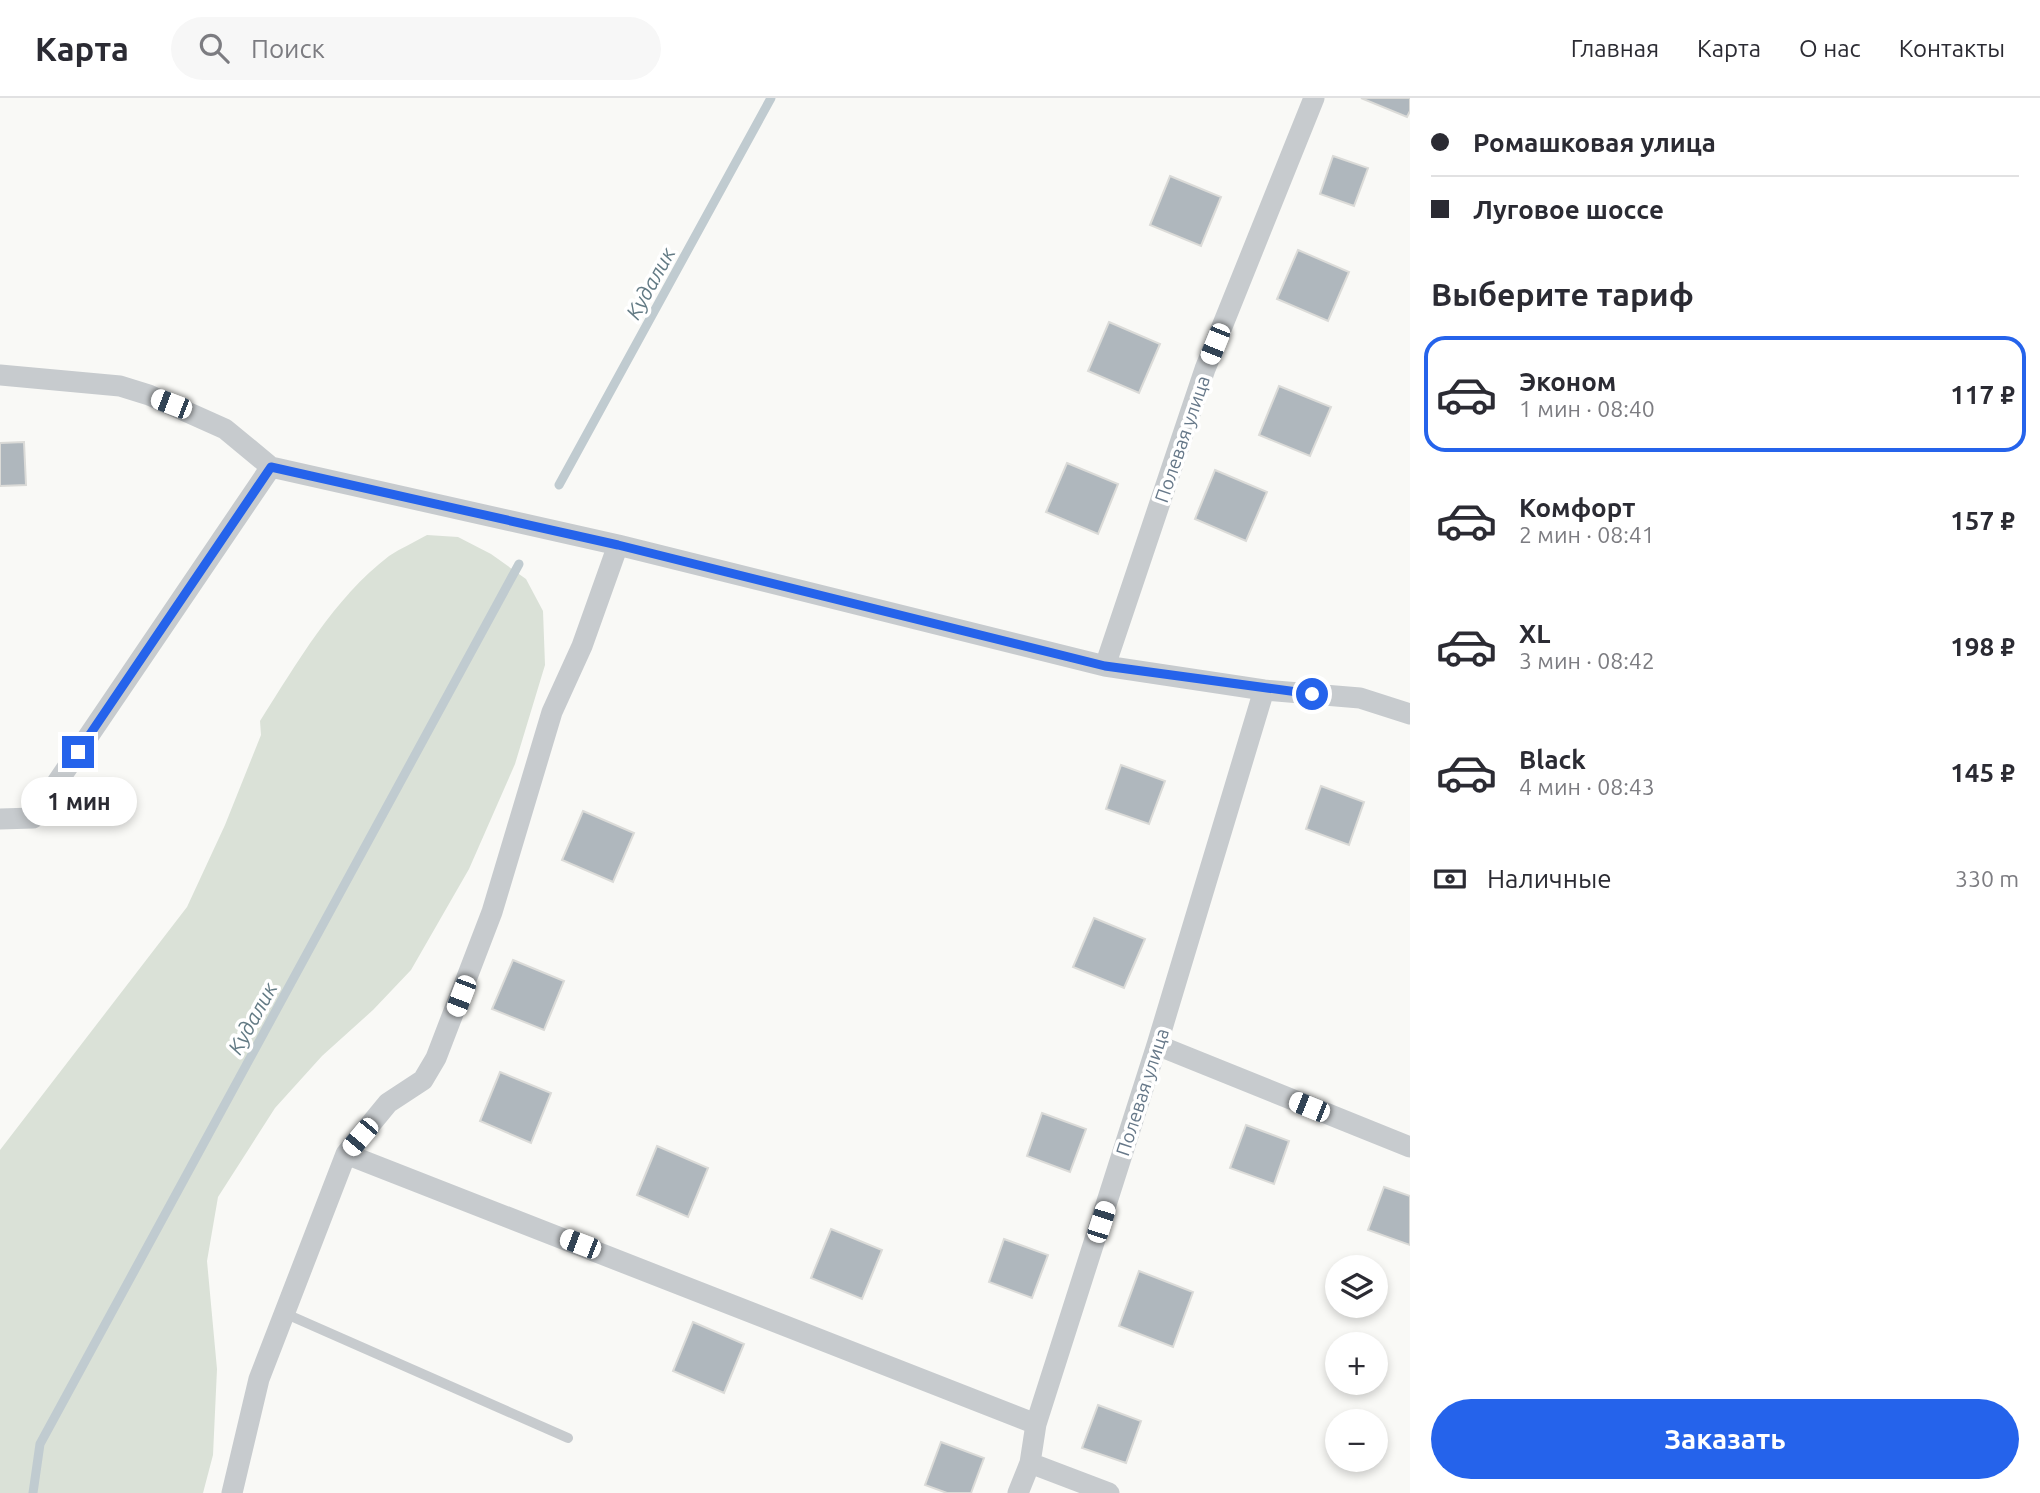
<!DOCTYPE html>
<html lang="ru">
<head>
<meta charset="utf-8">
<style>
	body { margin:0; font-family:Ubuntu,sans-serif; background:#f7f7f7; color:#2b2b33; height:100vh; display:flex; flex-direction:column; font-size:26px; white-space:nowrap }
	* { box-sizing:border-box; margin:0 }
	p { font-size:23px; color:#7c7c81 }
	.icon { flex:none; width:38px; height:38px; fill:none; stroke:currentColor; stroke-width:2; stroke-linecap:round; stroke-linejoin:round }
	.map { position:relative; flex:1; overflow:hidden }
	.sheet { display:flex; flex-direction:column; background:#fff; width:630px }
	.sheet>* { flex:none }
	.hud { display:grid; align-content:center; height:154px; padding:0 21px; background:#fff }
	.controls { position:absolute; left:1325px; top:1157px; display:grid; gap:14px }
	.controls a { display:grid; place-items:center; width:63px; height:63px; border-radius:50%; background:#fff; box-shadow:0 4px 10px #0003; font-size:35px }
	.end { position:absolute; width:32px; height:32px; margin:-16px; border:9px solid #2563eb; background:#fff; box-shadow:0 0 0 4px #fff }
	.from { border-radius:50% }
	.bubble { position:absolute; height:49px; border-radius:24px; background:#fff; box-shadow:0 4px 10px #0003; font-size:23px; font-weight:700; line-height:49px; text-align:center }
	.car { position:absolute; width:21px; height:42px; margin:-21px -10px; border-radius:9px; box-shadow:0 0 5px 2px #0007; background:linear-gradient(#fff 24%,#345 0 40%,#fff 0 76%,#345 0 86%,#fff 0) }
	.hud b { display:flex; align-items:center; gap:24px; height:66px; font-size:26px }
	.hud b+b { border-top:2px solid #e1e1e2 }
	.hud i { width:18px; height:18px; background:#2b2b33 }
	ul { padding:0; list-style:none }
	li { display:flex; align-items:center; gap:21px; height:116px; margin:0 14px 10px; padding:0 7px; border:4px solid transparent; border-radius:21px }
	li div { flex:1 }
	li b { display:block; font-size:26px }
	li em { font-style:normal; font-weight:700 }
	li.current { border-color:#2563eb }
	li>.icon { width:63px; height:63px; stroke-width:1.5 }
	h2 { padding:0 21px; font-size:32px; line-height:84px }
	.pay { display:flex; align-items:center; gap:18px; height:77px; padding:0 21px; font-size:26px }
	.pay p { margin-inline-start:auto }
	.button { display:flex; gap:14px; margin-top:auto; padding:14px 21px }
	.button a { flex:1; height:80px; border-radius:42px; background:#2563eb; color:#fff; font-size:28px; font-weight:700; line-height:80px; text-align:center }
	header { display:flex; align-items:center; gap:42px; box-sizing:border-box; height:98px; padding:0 35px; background:#fff; border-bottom:2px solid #e1e1e2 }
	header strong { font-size:33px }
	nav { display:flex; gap:38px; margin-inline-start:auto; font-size:24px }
	.search { width:490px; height:63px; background:#f7f7f7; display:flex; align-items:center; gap:18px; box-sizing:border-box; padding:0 24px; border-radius:38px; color:#7c7c81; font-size:26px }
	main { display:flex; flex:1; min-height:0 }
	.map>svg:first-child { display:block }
	.green { fill:#dae1d7 }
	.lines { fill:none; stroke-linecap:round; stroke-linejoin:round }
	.stream { stroke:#c0cbd0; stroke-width:9 }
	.building { fill:#afb7bd; stroke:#dbdbd8; stroke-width:2 }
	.lane { stroke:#c7cbce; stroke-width:10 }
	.street { stroke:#c7cbce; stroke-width:21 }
	.route { stroke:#2563eb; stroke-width:9 }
	.labels { text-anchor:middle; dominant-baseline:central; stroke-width:7; stroke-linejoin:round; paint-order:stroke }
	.street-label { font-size:19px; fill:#667889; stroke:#fff }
	.water-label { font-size:21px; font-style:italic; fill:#627a84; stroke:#fff }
</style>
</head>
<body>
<header>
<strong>Карта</strong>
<div class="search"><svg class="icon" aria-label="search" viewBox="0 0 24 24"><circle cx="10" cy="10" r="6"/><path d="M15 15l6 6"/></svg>Поиск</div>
<nav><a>Главная</a><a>Карта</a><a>О нас</a><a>Контакты</a></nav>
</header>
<main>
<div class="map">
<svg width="1410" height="1395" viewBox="0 0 1410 1395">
	<rect width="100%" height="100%" fill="#f9f9f6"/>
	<path class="green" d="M427,437l31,2 33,17 35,25 17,32 2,54 -30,99 -46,105 -58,101 -38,40 -51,46 -47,52 -57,89 -11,64 10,108 -4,86 -10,38h-203v-343l187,-243 38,-82 36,-90 -1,-14c37,-58 74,-123 129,-165 12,-8 26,-14 38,-21z"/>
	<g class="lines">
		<path class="stream" d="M559,387l212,-387
			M33,1395l7,-49 479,-880"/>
	</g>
	<path class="building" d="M1361,0h49v13l-3,6z
		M1333,58l35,12 -14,38 -34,-12z
		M1170,78l51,21 -20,49 -51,-21z
		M1298,152l51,22 -21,49 -51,-22z
		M1109,224l51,22 -21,49 -51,-22z
		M1279,288l52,21 -21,49 -51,-21z
		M24,344l2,43 -26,1v-43z
		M1067,365l51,21 -20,50 -52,-22z
		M1215,372l52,22 -21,49 -51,-22z
		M1121,667l44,16 -16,43 -43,-15z
		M1321,688l43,16 -15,43 -43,-16z
		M583,713l51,22 -21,49 -51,-22z
		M1094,820l51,21 -21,49 -51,-21z
		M513,862l51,21 -20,49 -52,-21z
		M500,974l51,21 -20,50 -51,-22z
		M1042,1015l44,16 -16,43 -43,-16z
		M1246,1027l43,16 -15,43 -44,-16z
		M657,1048l51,22 -20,49 -51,-22z
		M1384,1089l26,9v49l-42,-15z
		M831,1131l51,21 -20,49 -51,-21z
		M1004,1141l44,16 -16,43 -43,-16z
		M1139,1173l54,21 -20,55 -54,-21z
		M693,1224l51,22 -20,49 -51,-22z
		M1098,1307l43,16 -15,42 -44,-15z
		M941,1344l43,16 -13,35h-24l-22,-8z"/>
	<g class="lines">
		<path class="lane" d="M284,1215l284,125"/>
		<path class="street" d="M0,277l120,11 29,9 76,34 46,38 347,78 487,121 159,24 96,8 50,16
			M1105,568l100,-297 109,-271
			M0,721l33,-1 238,-351
			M1157,947l253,102
			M346,1056l690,270
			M1030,1365l79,30
			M232,1395l27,-114 87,-225 42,-51 35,-23 13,-22 56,-146 60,-200 30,-66 36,-101
			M1018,1395l12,-30 6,-39 121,-379 107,-355"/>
	</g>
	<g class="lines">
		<path class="route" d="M78,654l193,-285 347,78 487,121 207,28"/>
	</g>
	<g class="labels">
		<g class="street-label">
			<text transform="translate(1182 341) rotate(-71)">Полевая улица</text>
			<text transform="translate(1142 994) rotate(-72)">Полевая улица</text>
		</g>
		<g class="water-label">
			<text transform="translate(650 185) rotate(-61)">Кудалик</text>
			<text transform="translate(252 920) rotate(-61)">Кудалик</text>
		</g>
	</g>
</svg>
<div class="controls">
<a><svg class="icon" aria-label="layers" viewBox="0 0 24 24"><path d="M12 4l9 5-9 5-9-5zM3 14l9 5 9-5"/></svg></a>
<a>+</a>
<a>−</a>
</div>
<i class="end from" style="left:1312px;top:596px"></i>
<i class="end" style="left:78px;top:654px"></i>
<div class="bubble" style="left:21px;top:679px;width:116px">1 мин</div>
<i class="car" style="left:1215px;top:246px;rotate:202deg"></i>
<i class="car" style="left:171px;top:306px;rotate:291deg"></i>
<i class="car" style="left:461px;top:898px;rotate:201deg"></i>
<i class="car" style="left:1309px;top:1009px;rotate:292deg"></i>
<i class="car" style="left:360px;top:1039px;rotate:220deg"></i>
<i class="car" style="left:1101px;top:1124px;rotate:18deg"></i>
<i class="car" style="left:580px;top:1146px;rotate:291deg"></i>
</div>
<section class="sheet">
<div class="hud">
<b><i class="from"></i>Ромашковая улица</b>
<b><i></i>Луговое шоссе</b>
</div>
<h2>Выберите тариф</h2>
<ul>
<li class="current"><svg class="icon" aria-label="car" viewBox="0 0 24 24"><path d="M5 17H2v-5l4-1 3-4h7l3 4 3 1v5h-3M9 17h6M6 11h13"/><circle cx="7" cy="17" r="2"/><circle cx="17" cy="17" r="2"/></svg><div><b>Эконом</b><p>1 мин · 08:40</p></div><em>117 ₽</em></li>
<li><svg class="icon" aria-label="car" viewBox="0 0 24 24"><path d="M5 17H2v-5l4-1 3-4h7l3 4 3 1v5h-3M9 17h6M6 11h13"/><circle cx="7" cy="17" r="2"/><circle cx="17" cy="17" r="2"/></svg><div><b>Комфорт</b><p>2 мин · 08:41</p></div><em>157 ₽</em></li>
<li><svg class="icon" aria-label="car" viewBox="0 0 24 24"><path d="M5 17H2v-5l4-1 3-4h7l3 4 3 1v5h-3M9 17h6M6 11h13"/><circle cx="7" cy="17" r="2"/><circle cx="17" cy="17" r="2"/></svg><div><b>XL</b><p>3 мин · 08:42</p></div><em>198 ₽</em></li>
<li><svg class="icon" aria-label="car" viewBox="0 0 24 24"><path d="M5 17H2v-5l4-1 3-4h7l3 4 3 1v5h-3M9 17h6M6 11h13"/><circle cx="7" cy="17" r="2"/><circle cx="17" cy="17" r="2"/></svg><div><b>Black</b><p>4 мин · 08:43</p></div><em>145 ₽</em></li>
</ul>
<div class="pay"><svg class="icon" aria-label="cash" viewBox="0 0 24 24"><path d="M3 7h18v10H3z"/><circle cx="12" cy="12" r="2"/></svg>Наличные<p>330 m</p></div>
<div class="button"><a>Заказать</a></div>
</section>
</main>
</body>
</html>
